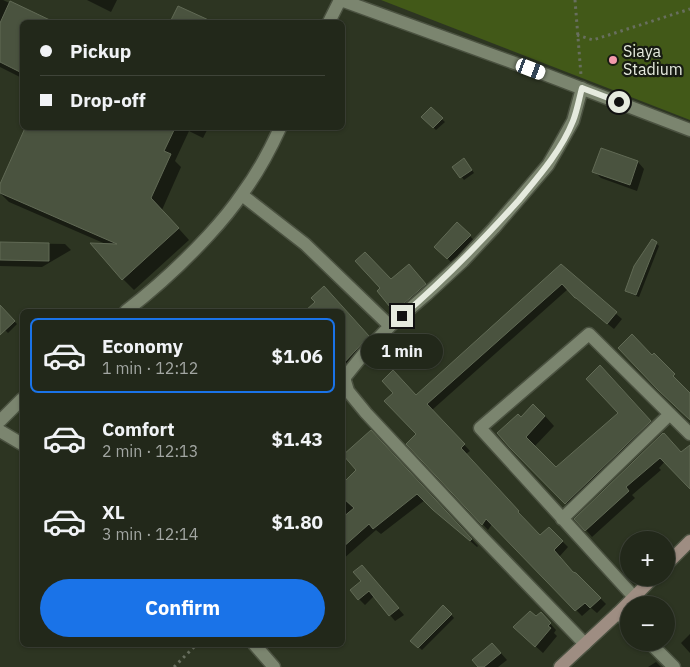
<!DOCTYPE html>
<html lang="en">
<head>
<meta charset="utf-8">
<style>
	body { margin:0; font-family:"IBM Plex Sans",sans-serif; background:#2e3427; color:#f1f3f6; height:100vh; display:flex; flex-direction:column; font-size:19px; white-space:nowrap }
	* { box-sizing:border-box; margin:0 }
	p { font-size:16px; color:#a2a6a2 }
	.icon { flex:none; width:28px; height:28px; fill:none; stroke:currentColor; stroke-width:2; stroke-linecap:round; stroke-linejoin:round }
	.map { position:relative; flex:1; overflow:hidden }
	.side { position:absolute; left:20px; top:309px; width:325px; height:338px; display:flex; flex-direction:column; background:#22281a; border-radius:8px; box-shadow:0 1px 4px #0004,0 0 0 1px #3f4439 }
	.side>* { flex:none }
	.top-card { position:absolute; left:20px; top:20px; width:325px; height:110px; border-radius:8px; box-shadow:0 1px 4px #0004,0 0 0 1px #3f4439; display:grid; align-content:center; height:110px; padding:0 20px; background:#22281a }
	.buttons { position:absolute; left:620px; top:531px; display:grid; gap:10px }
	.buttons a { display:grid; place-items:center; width:55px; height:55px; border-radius:50%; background:#22281a; box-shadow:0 1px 4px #0004,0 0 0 1px #3f4439; font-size:25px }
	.end { position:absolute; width:22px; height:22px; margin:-11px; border:6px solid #e5eade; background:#111; box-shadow:0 0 0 2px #111 }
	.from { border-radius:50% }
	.bubble { position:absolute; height:35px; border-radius:18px; background:#22281a; box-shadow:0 1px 4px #0004,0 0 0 1px #3f4439; font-size:16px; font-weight:800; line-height:35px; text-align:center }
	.car { position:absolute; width:15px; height:30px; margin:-15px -8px; border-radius:6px; box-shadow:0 0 4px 1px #0007; background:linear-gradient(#fff 24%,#345 0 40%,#fff 0 76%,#345 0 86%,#fff 0) }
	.top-card b { display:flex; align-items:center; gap:18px; height:48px; font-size:19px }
	.top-card b+b { border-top:1px solid #3f4439 }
	.top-card i { width:12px; height:12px; background:#f1f3f6 }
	ul { padding:9px 0 0; list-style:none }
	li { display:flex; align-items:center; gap:15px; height:75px; margin:0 10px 8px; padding:0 10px; border:2px solid transparent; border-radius:8px }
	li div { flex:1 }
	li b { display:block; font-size:19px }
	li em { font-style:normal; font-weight:800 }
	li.current { border-color:#1a73e8 }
	li>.icon { width:45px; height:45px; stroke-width:1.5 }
	.action { display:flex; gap:10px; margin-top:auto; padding:10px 20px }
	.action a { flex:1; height:58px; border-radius:30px; background:#1a73e8; color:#fff; font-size:20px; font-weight:800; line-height:58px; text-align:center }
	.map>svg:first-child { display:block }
	.green { fill:#425918 }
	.shadow { fill:#0007 }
	.building { fill:#4a533f; stroke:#616a55 }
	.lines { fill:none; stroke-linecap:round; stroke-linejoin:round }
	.minor-casing { stroke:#4b5241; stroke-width:15 }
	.secondary-casing { stroke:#4b5241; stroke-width:15 }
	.path { stroke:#686f5f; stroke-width:3; stroke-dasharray:2.5 4; stroke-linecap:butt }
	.minor { stroke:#7b856f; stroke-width:12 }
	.secondary { stroke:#9e8d82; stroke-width:12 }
	.route { stroke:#e5eade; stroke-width:6 }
	.poi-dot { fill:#f39aab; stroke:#171b12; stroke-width:2 }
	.labels { text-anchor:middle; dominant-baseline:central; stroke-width:4.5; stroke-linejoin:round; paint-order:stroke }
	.poi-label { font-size:16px; fill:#e5eade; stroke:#171b12; text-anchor:start }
</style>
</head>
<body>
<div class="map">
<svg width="690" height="667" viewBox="0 0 690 667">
	<rect width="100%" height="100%" fill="#2d3522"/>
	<path class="green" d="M381,0h309v120z"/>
	<path class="shadow" d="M0,0h3l48,22h-29v56l-22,-11v-33l5,-10 -5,-2z
		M87,0h30l-6,12z
		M178,7l32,15h-38z
		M431,109l14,13 -9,8 -13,-13z
		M26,128h67l4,1v-1h111l-5,10 -14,-7 -14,30 6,6 -19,43 27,30 -55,50 -11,-11 -15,-34 -99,-43 -9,-9v-6z
		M602,150l36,12 6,7 -7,22 -36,-13 -7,-7z
		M467,163l7,10 -10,7 -10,-13z
		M457,224l19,18 -22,23 -18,-18z
		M0,243l65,1 6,6 -29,17 -42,-1z
		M656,243l3,3 -20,51 -10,-4 -3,-3z
		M561,266l61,53 -8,10 -32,-26 -14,-14 -136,121 38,41 -4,3 58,64 -1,1 17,18 9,-9 19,19 -9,10 14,16 3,1 30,30 -9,9 -6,-5 -9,8 -90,-92 -4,6 -80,-86 10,-10 -2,-38z
		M418,275l16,19 -30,26 -9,-9 -4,-30z
		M334,297l43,49 -28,30 -7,-6v-59h-35l10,-9z
		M3,310l14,14 -9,9 -8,-8v-12z
		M610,376l50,55 -84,82 -65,-66 10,-28 24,-3 9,10 -20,21 22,22 64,-56z
		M662,434l14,15 -17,19 2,2 -29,25 3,3 -43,39 -6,-7z
		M377,438l101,108 -1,1 -35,-31 -17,-16 -44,34 -5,-4 -34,30v-74l16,-16z
		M367,572l37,43 -9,6 -21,-25 -9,9 -6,-6z
		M443,606l11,12 -32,32 -10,-9z
		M541,614l15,16 -2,3 3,3 -14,17 -22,-20z
		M690,634v19l-9,-10z
		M499,651l8,9 -9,7h-18z
		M656,662l5,5h-13z"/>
	<path class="building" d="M10,1l44,21h-32v51l-22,-11v-39z
		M178,6l35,16h-43z
		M431,107l12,11 -10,10 -12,-11z
		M25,128h150l-11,23 7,3 -20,44 28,30 -57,52 -32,-37 27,1 -117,-51v-9z
		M601,148l37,13 -8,24 -38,-13z
		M464,158l8,12 -12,8 -8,-11z
		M457,222l14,13 -24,24 -13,-12z
		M652,239l5,3 -21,53 -11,-4 9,-25z
		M0,242l49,1v18l-49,-1z
		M365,252l26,27 18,-15 17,20 -32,28 -17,-21 3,-3 -25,-27z
		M561,264l56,48 -10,12 -31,-26h-1l-13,-14 -135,120 38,40 -4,4 58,63 -1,1 22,23 9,-8 14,14 -9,9 19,22 3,1 25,25 -11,10 -5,-5 -10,8 -89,-92 -4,6 -76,-81 10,-10 -32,-33 9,-8 -11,-12 11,-11 23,25z
		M324,286l45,50 -27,29v-54h-37l10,-9 -4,-4z
		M0,305l15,16 -15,14z
		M632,334l20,21 2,-2 21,21 -2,2 17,17v27l-32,-30 -40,-42z
		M600,365l51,56 -86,83 -55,-56 -13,-15 21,-19 3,3 12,-13 12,12 -19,21 30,30 62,-54 -32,-34z
		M371,430l101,109 -2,2 -37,-31 -16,-16 -44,35 -4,-5 -27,24v-30l12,-10 -12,-11v-13l14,-14 -13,-15z
		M663,433v1l1,-1 17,19 9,-7v44l-30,-31 -34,29 3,4 -44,40 -11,-12z
		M362,565l37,43 -10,8 -20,-25 -11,9 -8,-10 11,-9 -8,-9z
		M443,605l9,9 -34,34 -8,-7z
		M530,611l6,5 5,-4 10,11 -3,3 3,2 -16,19 -22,-20z
		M492,643l9,10 -17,14h-6l-6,-7z"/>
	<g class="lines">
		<g class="minor-casing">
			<path id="minor" d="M341,0l190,69 159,61
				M329,22l11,-22
				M242,195l63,49 85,82 -24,25 -21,26v4l3,10 18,22 113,121 106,110
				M126,311c30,-23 56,-47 82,-75 12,-13 24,-27 34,-42 15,-20 28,-44 38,-66
				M390,326l37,-32 36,-33 31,-33 54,-63 11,-19 14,-25 9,-33
				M0,421l22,-22
				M0,431l22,13
				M562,519l108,-105
				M634,597l-154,-169 109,-94 101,100
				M618,613l11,10
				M649,642l25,25
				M254,644l20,23"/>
		</g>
		<g class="secondary-casing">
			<path id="secondary" d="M666,565l24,-24
				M560,667l58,-54 35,-35"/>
		</g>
		<path class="path" d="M575,0l6,75
			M577,35l16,5 97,-31
			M174,667l23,-23"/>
		<use href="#minor" class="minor"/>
		<use href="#secondary" class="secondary"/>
	</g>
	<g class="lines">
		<path class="route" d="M402,316c42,-36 80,-75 117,-116 20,-24 42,-49 54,-79 4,-10 6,-22 9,-33l37,14"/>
	</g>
	<circle class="poi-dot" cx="613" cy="60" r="5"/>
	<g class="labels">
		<g class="poi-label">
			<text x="623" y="51">Siaya<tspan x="623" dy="18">Stadium</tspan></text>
		</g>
	</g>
</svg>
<div class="buttons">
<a>+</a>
<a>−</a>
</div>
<i class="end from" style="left:619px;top:102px"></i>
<i class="end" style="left:402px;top:316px"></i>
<div class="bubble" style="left:361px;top:334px;width:82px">1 min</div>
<i class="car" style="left:531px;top:69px;rotate:111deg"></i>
<div class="top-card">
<b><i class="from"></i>Pickup</b>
<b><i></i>Drop-off</b>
</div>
<section class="side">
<ul>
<li class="current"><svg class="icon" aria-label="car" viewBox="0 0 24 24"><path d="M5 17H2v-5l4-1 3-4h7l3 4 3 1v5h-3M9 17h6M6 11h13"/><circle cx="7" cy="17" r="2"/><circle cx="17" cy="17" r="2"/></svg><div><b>Economy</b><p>1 min · 12:12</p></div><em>$1.06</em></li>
<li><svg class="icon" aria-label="car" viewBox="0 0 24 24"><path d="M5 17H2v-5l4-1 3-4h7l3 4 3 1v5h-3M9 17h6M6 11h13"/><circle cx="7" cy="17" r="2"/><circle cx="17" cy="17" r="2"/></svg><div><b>Comfort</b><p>2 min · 12:13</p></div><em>$1.43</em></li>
<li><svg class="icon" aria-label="car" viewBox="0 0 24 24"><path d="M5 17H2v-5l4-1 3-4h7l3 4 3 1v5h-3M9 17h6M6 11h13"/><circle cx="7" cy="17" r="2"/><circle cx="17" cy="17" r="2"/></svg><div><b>XL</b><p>3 min · 12:14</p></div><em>$1.80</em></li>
</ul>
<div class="action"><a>Confirm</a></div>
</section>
</div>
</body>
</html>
